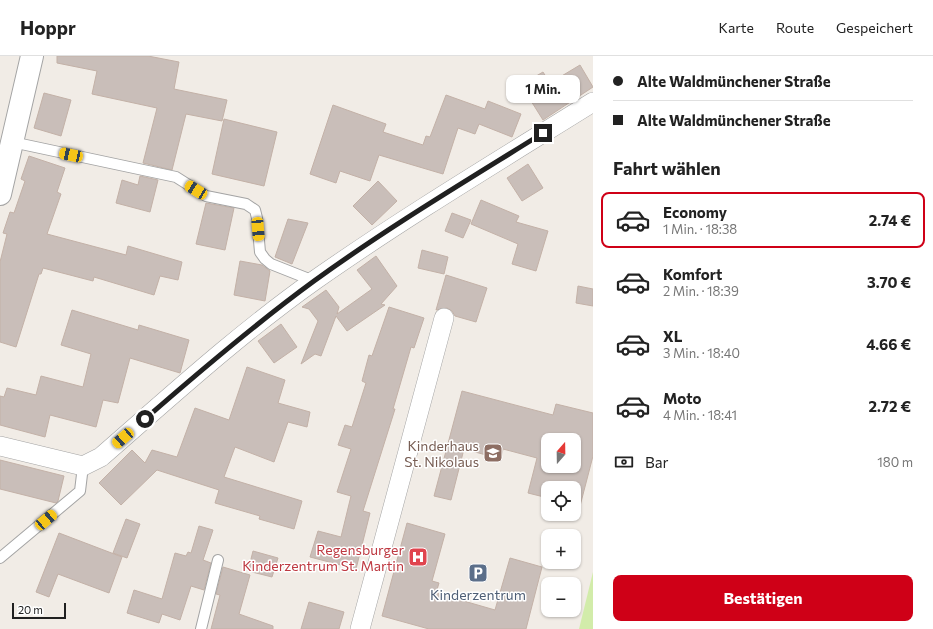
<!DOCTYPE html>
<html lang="de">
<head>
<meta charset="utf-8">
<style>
	body { margin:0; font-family:Commissioner,sans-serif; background:#f2f2f2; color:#222; height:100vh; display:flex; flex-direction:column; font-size:15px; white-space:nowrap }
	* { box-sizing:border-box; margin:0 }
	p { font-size:13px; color:#767676 }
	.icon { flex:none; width:22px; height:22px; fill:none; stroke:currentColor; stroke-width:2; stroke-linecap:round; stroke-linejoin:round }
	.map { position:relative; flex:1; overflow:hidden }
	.side { display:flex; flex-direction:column; background:#fff; width:340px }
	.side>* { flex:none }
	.hud { display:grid; align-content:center; height:88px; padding:0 20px; background:#fff }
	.needle { width:26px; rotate:20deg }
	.tools { position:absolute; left:541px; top:377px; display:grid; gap:8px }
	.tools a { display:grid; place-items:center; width:40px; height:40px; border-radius:8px; background:#fff; box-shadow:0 1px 3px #0004; font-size:20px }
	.scale { position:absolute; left:12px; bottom:10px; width:54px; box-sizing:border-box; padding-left:4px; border:2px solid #202020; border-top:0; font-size:11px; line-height:14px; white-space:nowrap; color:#202020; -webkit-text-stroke:3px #fff; paint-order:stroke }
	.end { position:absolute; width:18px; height:18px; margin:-9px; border:5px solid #202020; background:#fff; box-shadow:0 0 0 2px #fff }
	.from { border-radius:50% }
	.bubble { position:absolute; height:28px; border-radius:8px; background:#fff; box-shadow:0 1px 3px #0004; font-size:13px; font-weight:700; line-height:28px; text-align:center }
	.car { position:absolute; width:12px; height:24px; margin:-12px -6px; border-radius:5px; box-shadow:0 0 3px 1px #0007; background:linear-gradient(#f5c518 24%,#345 0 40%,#f5c518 0 76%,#345 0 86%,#f5c518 0) }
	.hud b { display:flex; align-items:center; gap:14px; height:38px; font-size:15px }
	.hud b+b { border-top:1px solid #e0e0e0 }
	.hud i { width:10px; height:10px; background:#222 }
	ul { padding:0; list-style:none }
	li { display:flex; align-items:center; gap:12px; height:56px; margin:0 8px 6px; padding:0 12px; border:2px solid transparent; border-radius:8px }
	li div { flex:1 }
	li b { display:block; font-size:15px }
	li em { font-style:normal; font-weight:700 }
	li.selected { border-color:#cf0017 }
	li>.icon { width:36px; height:36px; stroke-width:1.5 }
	h2 { padding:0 20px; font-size:18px; line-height:48px }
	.pay { display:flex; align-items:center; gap:10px; height:44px; padding:0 20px; font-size:15px }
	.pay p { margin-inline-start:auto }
	.cta { display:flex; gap:8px; margin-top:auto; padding:8px 20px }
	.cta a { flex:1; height:46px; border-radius:8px; background:#cf0017; color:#fff; font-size:16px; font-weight:700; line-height:46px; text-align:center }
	header { display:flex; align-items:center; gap:24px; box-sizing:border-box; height:56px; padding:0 20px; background:#fff; border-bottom:1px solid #e0e0e0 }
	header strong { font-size:19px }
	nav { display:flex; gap:22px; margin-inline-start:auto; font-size:14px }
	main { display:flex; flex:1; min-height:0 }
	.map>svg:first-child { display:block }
	.grass { fill:#d2ecaa }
	.building { fill:#c9beb9; stroke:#c3b1a7; fill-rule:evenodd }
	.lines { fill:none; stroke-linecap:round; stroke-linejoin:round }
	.service-casing { stroke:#a4a4a4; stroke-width:12 }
	.minor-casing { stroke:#a4a4a4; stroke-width:20 }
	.tertiary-casing { stroke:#a4a4a4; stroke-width:24 }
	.service { stroke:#fff; stroke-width:10 }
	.minor { stroke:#fff; stroke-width:19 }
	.tertiary { stroke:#fff; stroke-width:22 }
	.route { stroke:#202020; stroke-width:5 }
	.labels { text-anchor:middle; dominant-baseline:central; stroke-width:3; stroke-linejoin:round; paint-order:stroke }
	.education-label { font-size:14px; fill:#785e54; stroke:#fff; text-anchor:end }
	.health-label { font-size:14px; fill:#be3a42; stroke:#fff; text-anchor:end }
	.service-label { font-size:14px; fill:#4e5e75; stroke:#fff }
</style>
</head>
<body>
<header>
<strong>Hoppr</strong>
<nav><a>Karte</a><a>Route</a><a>Gespeichert</a></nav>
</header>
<main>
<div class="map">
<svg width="593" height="573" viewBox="0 0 593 573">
	<rect width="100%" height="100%" fill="#f1ece6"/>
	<path class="grass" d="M593,516v57h-14z"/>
	<path class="building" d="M57,0h91l31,6 -5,27 53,11 -5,21 -36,-7 -14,56 -29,-7 14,-55 -65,-14 5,-23 -40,-8z
		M580,9l13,22 -50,33 -22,-35 22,-13 7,11z
		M44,37l27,7 -10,36 -27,-8z
		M446,39l39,14 3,-8 33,13 -9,23 -33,-13 -4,10 -17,-6 -15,46 -64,-19 -9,26 -30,-10 -4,12 -26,-9 23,-69 53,19 -3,8 40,13 3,-9 4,1z
		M224,63l53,13 -13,54 -52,-12z
		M29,100l36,12 -8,24 4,2 -14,40 79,21 2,-9 54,16 -4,18 -18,-4 -6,19 -60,-18 -1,4 -50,-13 -2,6h-2l-23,73 -16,-5v-80l7,-28 -4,-1 7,-21 4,1 11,-32 -4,-2z
		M528,108l15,24 -21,13 -15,-23z
		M140,120l18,4 -8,32 -34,-9 6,-23 16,5z
		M378,125l19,20 -25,24 -19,-19z
		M481,144l38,16 -3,6 32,9 -12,40 -24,-7 6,-20 -47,-20z
		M206,147l28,5 -9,42 -29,-6z
		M452,157l19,7 -8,18 -18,-7z
		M288,163l20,4 -16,41 -17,-7z
		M422,194l26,7 -4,17 -26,-6z
		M376,200l21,30 -16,18 4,1 -38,26 -11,-15 -15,40 -6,-2 -14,10 17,-43 -9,-12 -7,-2 24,-17 13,17 -2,7 35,-25 -15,-19z
		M240,205l22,4 8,6 -5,30 -31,-6z
		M446,219l41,13 -11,34 -21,-6 -3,-5 -5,-3 -11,2z
		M578,230l15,3v17l-17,-3z
		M389,251l35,11 -10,30 -3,-1 -18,62h2l-32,102 7,2 -14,56 -46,-12 8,-26 23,6 10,-41 -14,-4 14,-43 -13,-4 7,-20 7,2 14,-44 -4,-2 7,-26 3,1z
		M72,254l66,20 1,-5 50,15 -9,33 -50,-15 -12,45 -15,-3 -7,27 -46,-12 -5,22 -45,-12v-29l4,1 3,-9 29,7 5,-19 42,11 8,-33 -30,-9z
		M281,268l16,23 -23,16 -16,-22z
		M247,311l38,13 -7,23 32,9 -3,15 -19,-5 -14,40 -39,-15 -11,30 78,24 -8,28 -35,-10 1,-3 -45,-13 4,-13 -62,-20 -36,35 -22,-22 33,-33 13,13 7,-13 25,7 18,-49 34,12z
		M462,335l91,24 3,-11 37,9v43l-13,50 -6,-1v-17h-26v10l-20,-5 9,-35 -34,-9 -2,10 -37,-10 -13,51 -17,-4zM548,384h26v26h-26z
		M0,404l64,16 -6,25 -2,2 -56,-14z
		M126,463l14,5 -13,34 -14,-5z
		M407,467l38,11 -13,47 7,2 -3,10 59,17 15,-52 32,9 -16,62h-97l-47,-13z
		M199,470l14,4 -10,30 8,3 -7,27 -13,-4 -11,34 -18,-6 -3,9 -32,-10 7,-23 28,9 13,-46 11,3 2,-4 3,1z
		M59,477l63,24 -13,36 -51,-19 -9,23 -13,-5z
		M253,495l25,7 -6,19 -24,-6z
		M223,511l27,8 -11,39 34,12v3h-62l9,-34 -4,-1z
		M309,546l35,10 -5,17h-38z"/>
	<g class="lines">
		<g class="service-casing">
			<path id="service" d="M12,86l164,35 30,19 40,8 9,6 2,8 3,34 5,7 6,5 43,17
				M0,502l80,-67 3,-25
				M201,573l17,-69"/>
		</g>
		<g class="minor-casing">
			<path id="minor" d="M0,390l83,20 18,-9c70,-61 139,-124 214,-177 90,-63 185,-120 278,-178
				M360,573l84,-311"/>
		</g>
		<g class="tertiary-casing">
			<path id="tertiary" d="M0,138l32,-138"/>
		</g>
		<use href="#service" class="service"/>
		<use href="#minor" class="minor"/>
		<use href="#tertiary" class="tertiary"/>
	</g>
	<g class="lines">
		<path class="route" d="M145,363c55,-48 110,-95 169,-138 73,-53 152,-100 229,-148"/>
	</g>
	<defs>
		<g id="school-square" transform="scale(1)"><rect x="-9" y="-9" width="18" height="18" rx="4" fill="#8d6e63" stroke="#fff"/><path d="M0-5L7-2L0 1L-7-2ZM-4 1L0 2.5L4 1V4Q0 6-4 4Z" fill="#fff"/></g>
		<g id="hospital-square" transform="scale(1)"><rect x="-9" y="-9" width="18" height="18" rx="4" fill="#e0444e" stroke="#fff"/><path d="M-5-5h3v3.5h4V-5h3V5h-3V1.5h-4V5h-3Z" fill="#fff"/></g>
		<g id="parking-square" transform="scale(1)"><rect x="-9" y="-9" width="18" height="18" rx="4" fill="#5c6f8a" stroke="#fff"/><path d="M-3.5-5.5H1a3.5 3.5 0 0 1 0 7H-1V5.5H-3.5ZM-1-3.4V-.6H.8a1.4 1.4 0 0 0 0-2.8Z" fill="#fff"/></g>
	</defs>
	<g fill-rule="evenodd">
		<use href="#school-square" x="493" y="397"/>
		<use href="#hospital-square" x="418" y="501"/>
		<use href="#parking-square" x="478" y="517"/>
	</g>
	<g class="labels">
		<g class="education-label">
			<text x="479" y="389">Kinderhaus<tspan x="479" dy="16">St. Nikolaus</tspan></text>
		</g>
		<g class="health-label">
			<text x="404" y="493">Regensburger<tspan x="404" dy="16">Kinderzentrum St. Martin</tspan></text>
		</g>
		<g class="service-label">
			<text x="478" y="538">Kinderzentrum</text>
		</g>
	</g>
</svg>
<div class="tools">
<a><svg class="needle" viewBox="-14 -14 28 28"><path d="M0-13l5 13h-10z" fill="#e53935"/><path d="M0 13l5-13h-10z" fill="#767676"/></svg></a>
<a><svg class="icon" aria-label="locate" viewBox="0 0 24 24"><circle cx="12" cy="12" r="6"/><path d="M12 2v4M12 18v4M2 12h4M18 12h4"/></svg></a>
<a>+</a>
<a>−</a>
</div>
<div class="scale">20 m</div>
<i class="end from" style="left:145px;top:363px"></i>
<i class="end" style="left:543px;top:77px"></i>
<div class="bubble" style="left:506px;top:19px;width:74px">1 Min.</div>
<i class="car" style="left:71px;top:99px;rotate:282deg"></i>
<i class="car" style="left:196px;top:134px;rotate:302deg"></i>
<i class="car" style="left:258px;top:173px;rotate:175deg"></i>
<i class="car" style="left:123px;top:382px;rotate:229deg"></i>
<i class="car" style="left:46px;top:464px;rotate:50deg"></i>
</div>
<section class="side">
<div class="hud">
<b><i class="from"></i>Alte Waldmünchener Straße</b>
<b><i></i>Alte Waldmünchener Straße</b>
</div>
<h2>Fahrt wählen</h2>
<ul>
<li class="selected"><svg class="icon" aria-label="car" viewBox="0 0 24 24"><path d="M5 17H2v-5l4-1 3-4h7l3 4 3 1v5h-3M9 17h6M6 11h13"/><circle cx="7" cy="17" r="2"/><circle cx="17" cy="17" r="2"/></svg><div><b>Economy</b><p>1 Min. · 18:38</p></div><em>2.74 €</em></li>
<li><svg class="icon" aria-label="car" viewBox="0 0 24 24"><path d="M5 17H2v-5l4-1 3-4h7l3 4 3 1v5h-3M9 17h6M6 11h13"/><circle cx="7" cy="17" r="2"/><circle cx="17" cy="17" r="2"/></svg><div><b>Komfort</b><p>2 Min. · 18:39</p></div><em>3.70 €</em></li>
<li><svg class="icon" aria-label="car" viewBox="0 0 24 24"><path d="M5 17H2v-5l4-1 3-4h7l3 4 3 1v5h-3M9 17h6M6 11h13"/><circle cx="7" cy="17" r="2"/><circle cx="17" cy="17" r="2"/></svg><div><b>XL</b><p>3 Min. · 18:40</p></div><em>4.66 €</em></li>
<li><svg class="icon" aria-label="car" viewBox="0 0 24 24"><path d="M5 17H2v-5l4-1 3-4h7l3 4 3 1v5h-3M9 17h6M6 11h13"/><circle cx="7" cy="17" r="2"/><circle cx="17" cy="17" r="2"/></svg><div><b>Moto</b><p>4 Min. · 18:41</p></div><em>2.72 €</em></li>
</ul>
<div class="pay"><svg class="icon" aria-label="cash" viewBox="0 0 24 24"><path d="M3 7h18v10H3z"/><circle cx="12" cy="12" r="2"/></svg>Bar<p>180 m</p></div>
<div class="cta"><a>Bestätigen</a></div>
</section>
</main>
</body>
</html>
